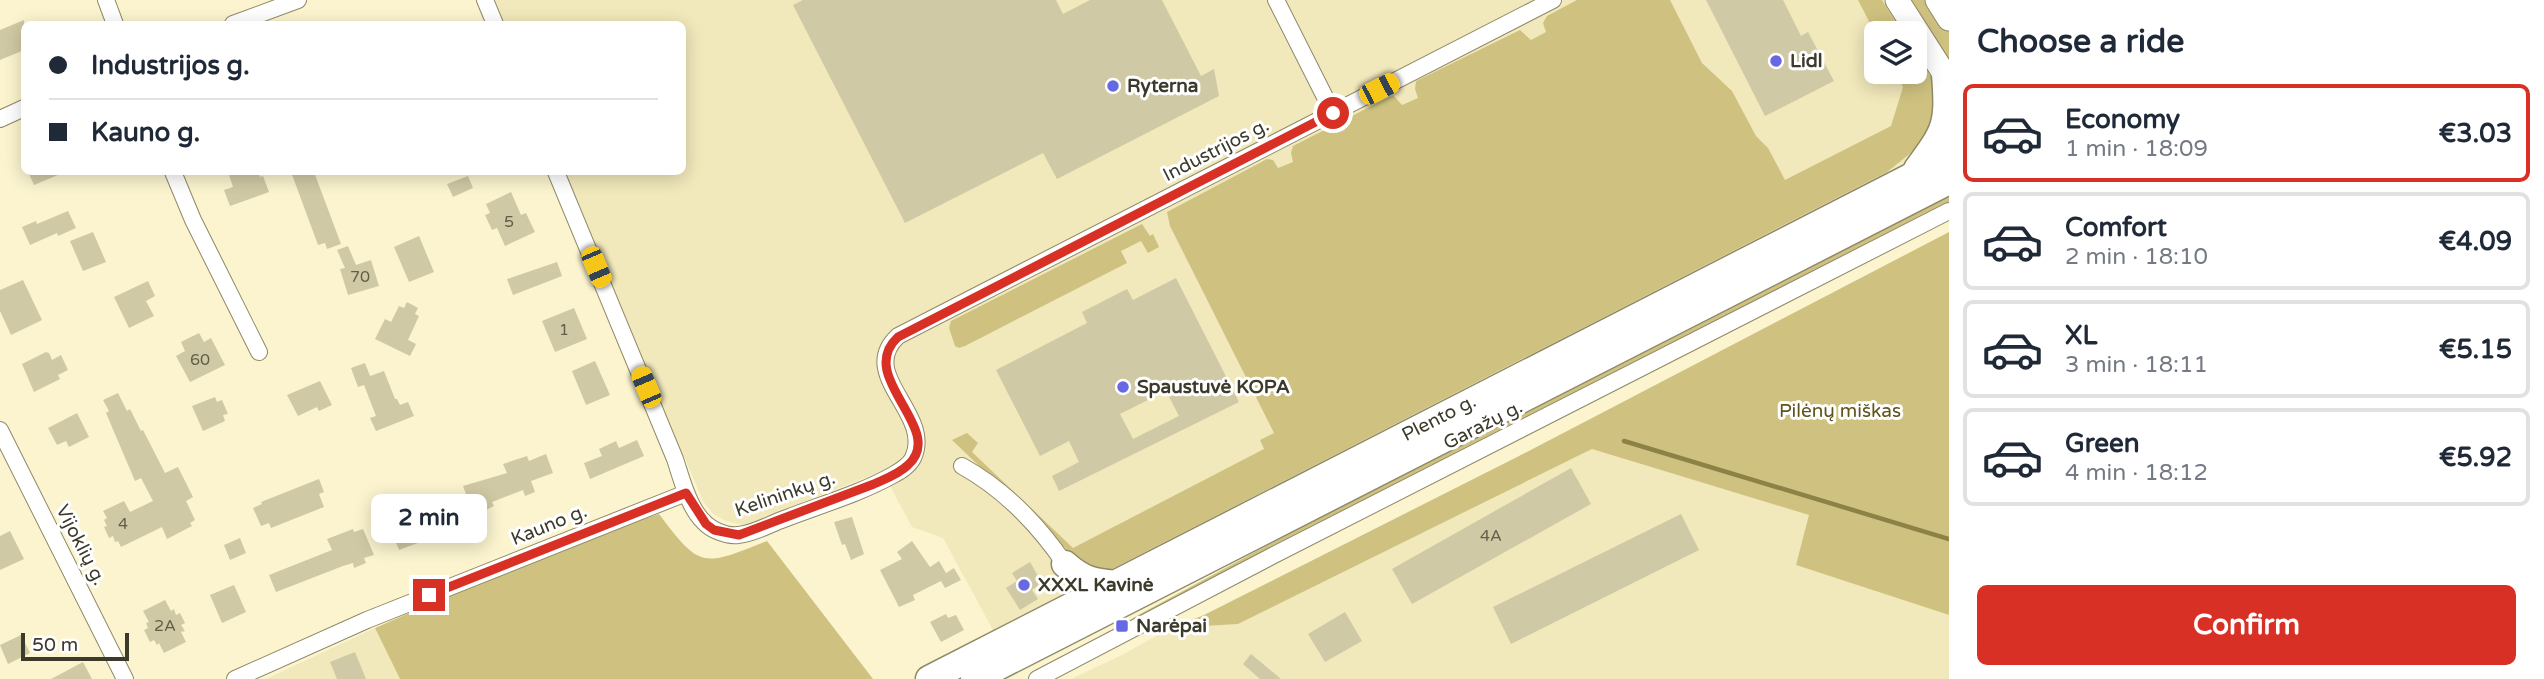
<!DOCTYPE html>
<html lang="en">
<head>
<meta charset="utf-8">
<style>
	body { margin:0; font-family:"Varela Round",sans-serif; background:#f6f6f7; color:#1f2937; height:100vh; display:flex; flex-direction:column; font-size:26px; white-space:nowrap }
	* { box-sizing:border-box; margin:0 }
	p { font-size:23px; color:#747a83 }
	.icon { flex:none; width:38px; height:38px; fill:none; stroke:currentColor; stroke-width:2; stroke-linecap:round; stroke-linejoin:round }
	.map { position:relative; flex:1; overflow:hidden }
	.panel { display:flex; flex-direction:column; background:#fff; width:595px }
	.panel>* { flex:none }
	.top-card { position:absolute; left:21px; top:21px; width:665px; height:154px; border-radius:10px; box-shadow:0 4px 18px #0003; display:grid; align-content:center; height:154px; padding:0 28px; background:#fff }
	.buttons { position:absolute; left:1864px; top:21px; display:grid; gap:14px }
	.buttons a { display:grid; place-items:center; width:63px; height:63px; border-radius:10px; background:#fff; box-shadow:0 4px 18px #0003; font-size:35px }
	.scale { position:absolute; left:21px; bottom:18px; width:108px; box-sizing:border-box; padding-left:7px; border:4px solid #3c3a2b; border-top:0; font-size:19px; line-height:24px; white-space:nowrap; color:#3c3a2b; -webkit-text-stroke:5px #fff; paint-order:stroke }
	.end { position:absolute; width:32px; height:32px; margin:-16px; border:9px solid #d93025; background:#fff; box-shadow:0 0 0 4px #fff }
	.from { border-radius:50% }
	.bubble { position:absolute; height:49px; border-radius:10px; background:#fff; box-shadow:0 4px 18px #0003; font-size:23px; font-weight:800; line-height:49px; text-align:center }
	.car { position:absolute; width:21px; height:42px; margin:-21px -10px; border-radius:9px; box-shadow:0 0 5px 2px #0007; background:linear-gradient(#f5c518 24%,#345 0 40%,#f5c518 0 76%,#345 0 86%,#f5c518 0) }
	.top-card b { display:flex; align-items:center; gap:24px; height:66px; font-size:26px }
	.top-card b+b { border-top:2px solid #e0e1e3 }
	.top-card i { width:18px; height:18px; background:#1f2937 }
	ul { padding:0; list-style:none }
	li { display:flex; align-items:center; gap:21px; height:98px; margin:0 14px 10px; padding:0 14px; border:4px solid #e0e1e3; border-radius:10px }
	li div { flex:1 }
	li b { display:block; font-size:26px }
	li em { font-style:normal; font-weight:800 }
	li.current { border-color:#d93025 }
	li>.icon { width:63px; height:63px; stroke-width:1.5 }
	h2 { padding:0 28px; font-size:32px; line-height:84px }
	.action { display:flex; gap:14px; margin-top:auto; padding:14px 28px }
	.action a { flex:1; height:80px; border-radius:10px; background:#d93025; color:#fff; font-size:28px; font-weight:800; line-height:80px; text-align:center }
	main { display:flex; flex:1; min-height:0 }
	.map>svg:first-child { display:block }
	.built { fill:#f1e8bb; fill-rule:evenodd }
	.green { fill:#cfc281 }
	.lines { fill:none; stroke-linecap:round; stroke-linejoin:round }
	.stream { stroke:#8d8246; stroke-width:4.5 }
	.building { fill:#d0c9a5; fill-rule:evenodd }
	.minor-casing { stroke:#8f8966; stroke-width:18 }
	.secondary-casing { stroke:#8f8966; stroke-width:25 }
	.trunk-casing { stroke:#8f8966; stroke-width:29 }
	.minor { stroke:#fff; stroke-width:16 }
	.secondary { stroke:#fff; stroke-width:23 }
	.trunk { stroke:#fff; stroke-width:26 }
	.route { stroke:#d93025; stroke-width:9 }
	.poi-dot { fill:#6769e2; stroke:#fff; stroke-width:2.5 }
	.labels { text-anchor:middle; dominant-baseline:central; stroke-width:6; stroke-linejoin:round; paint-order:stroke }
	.number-label { font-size:16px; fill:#615e4a }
	.poi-label { font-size:19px; font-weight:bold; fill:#3c3a2b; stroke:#fff; text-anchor:start }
	.street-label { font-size:19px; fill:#3c3a2b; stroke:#fff }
	.park-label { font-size:19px; fill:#5f5419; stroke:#fff }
</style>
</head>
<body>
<main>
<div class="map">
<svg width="1949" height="679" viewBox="0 0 1949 679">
	<rect width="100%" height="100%" fill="#fbf4cf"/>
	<path class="built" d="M490,0h1459v140l-956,490 -50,-92 -31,-11 -30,-56 -126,50 -13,4 -17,-4 -13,-7 -10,-13 -140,-329h119v-148h-181zM1876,33h38v39h-38z
		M1592,449l218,66 -14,50 153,50v64h-878l51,-24 49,-27 67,-4z
		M375,628l25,51h-134z"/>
	<path class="green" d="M1577,0h93l32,63 30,28 24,45 12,12 17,32 106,-54 12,-39 -8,-15h19l1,-21 17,27 5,17 -2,18 -14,32 -34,27 -785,402 -16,-6 -134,-128 15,-7 11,10 -6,9 101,96 191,-99 -4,-9 14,-7 -104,-207 -3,-14 100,-53 6,1 5,8 15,-6 -2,-9 2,-7 100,-51 9,10 16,-7 -3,-9 1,-8 104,-51 11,10 15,-8 -3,-9 4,-7z
		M1858,0h24l21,33h-27v2z
		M1905,0h44v70z
		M1949,196v7l-814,419 -2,-4 183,-99z
		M1142,224l8,12 3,-2 6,13 -11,6 -7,-12 -20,10 6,12 -162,83 -6,2 -4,-2 -6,-18 2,-7z
		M1949,232v383l-153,-50 13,-50 -217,-66 -354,175 -67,4 33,-13 315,-159z
		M659,514c42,56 44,52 108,27l106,138h-473l-25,-51 178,-78z"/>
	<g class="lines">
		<path class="stream" d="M1624,441l325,98"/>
	</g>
	<path class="building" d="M803,0h253l7,14 27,-14h72l39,76 13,-7 5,27 -162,83 -14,-26 -138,70 -112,-218z
		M1706,0h77l18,36 7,-4 26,49 -69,35z
		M24,20v30l-24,10v-30z
		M28,172h37l-31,13z
		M228,172h30l2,5 3,-1 6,16 -39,14 -6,-16 9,-3z
		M291,172h23l27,72 -14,5 -2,-6 -7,2z
		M468,176l5,12 -20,9 -6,-13z
		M511,192l10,23 5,-2 9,19 -30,14 -8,-18 -5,2 -7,-15 5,-2 -4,-9z
		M68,211l8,17 -18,8 -1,-3 -27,12 -8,-18 14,-6 1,3z
		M93,232l13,30 -23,9 -13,-30z
		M419,236l15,36 -25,10 -15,-35z
		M348,246l8,19 15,-5 8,26 -31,9 -8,-26 5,-1 -8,-18z
		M557,262l5,14 -49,19 -6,-16z
		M1176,278l63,124 -180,89 -7,-15 27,-14 -10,-21 -29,15 -44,-86 91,-47 -5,-11 45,-23 6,11zM1166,391l13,25 -46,23 -13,-25z
		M23,280l19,40 -31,15 -11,-24v-21z
		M148,281l7,15 -9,5 8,15 -25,12 -15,-31z
		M407,302l11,6 -3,6 4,2 -11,24 8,4 -6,12 -35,-17 10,-20 6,3 8,-16 5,2z
		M574,308l13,31 -32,13 -13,-31z
		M199,333l5,9 7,-4 14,27 -35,17 -14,-26 9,-5 -4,-9z
		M46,352l3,1 3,7 9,-5 7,15 -10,5 2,4 -26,13 -12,-28z
		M595,361l15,34 -24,10 -14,-34z
		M365,363l5,13 14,-5 11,28h2l3,6 8,-3 6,14 -38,15 -6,-13 6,-2 -12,-31 -6,2 -7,-19z
		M320,381l12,24 -13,6 -2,-4 -19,9 -11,-21z
		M118,393l9,18 3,-2 11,22 2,-1 22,43 13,-6 15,30 -7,4 9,19 -5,3 2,3 -25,13 -5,-12 -41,20 -3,-6 -3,1 -2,-6 -4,2 -5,-11 3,-1 -3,-6 3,-2 -4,-7 21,-10 6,11 23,-11 -12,-23 -6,3 -29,-68 3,-2 -6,-11z
		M215,397l2,5 5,-2 6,14 -5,1 2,6 -22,10 -11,-25z
		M77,413l12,24 -20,10 -3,-6 -9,4 -9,-17z
		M637,440l7,16 -54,23 -6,-16 18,-7 -3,-7 17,-8 3,7z
		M546,454l7,19 -22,8 4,11 -10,4 -2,-6 -31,12 2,4 -20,10 -11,-30 44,-13 -4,-9 24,-8 2,5z
		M1571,468l20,36 -179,100 -20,-35z
		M319,479l5,13 -5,2 5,13 -53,21 -2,-5 -8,3 -8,-18 9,-4 -1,-2z
		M427,510l8,21 -7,2 3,5 -32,12 -10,-25z
		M1681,514l18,36 -188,94 -18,-37z
		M852,517l12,37 -13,6 -6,-16 -3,1 -8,-23z
		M353,529l1,3 9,-3 11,26 -10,3 2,5 -12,5 -1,-5 -10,3 -67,26 -7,-17 63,-25 -5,-11z
		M10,531l14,28 -24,11v-34z
		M240,538l6,15 -16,7 -6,-15z
		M912,541l18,26 9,-6 7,12 8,-5 7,12 -16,8 -4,-7 -28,14 2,5 -16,7 -19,-37 22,-11 -5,-7z
		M1030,562l12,21 -10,7 6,9 -18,11 -14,-22 11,-7 -5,-8z
		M234,585l12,27 -24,11 -12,-28z
		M165,600l6,11 3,-2 2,6 4,-2 5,10 -4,2 4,6 -4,1 5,10 -22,11 -5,-10 -2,2 -3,-5 -4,2 -6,-12 4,-2 -2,-5 3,-1 -6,-11z
		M1345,612l17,29 -37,21 -17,-28z
		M946,614l2,4 8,-3 8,15 -23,12 -11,-20z
		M21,635l9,18 -22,11 -8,-19z
		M355,652l11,27h-29l-7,-17z
		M1251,654l30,25h-21l-17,-15z
		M83,662l9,17h-41z"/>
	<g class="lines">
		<g class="minor-casing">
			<path id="minor" d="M106,0l9,24
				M485,0l10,24
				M1276,0l57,113
				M233,24l65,-24
				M0,119l24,-11
				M173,172l20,48 66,132
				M556,172l119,287c8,24 16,61 42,72 7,3 14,5 21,4 15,-1 32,-11 46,-16 36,-14 75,-25 109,-44 7,-4 16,-9 20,-17 21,-44 -57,-83 -15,-122l655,-336
				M0,430l125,249
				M962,466c43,24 75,57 103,98
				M235,679l132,-59 319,-127
				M1037,679l235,-123 677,-345"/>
		</g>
		<g class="secondary-casing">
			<path id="secondary" d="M1897,0l48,75
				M1937,0l12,19"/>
		</g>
		<g class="trunk-casing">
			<path id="trunk" d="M1917,169c29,-39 32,-45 28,-94
				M1065,564c18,16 28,18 53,20
				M929,679l1020,-522
				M974,679l975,-498"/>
		</g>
		<use href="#minor" class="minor"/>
		<use href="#secondary" class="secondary"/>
		<use href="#trunk" class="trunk"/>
	</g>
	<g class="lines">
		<path class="route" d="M429,595l257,-102 20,31 8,6 25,5 135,-51c11,-5 25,-10 34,-19 40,-36 -54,-88 -10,-128l435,-224"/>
	</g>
	<g class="poi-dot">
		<circle cx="1776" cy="61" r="7"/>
		<circle cx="1113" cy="86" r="7"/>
		<circle cx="1123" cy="387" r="7"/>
		<circle cx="1024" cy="585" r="7"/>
		<rect x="1115" y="619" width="14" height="14" rx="3.5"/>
	</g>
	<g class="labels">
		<g class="number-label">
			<text x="509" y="222">5</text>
			<text x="360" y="277">70</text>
			<text x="564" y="330">1</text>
			<text x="200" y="360">60</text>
			<text x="123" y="524">4</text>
			<text x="1491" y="536">4A</text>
			<text x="165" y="626">2A</text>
		</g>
		<g class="poi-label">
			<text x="1790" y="61">Lidl</text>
			<text x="1127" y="86">Ryterna</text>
			<text x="1137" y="387">Spaustuvė KOPA</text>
			<text x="1038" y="585">XXXL Kavinė</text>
			<text x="1136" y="626">Narėpai</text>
		</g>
		<g class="street-label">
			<text transform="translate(1216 150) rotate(-27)">Industrijos g.</text>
			<text transform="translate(1439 418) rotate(-27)">Plento g.</text>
			<text transform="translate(1483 425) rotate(-27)">Garažų g.</text>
			<text transform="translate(785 494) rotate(-19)">Kelininkų g.</text>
			<text transform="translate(549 525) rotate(-22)">Kauno g.</text>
			<text transform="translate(81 545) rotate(63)">Vijoklių g.</text>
		</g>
		<g class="park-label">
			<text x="1840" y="411">Pilėnų miškas</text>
		</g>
	</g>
</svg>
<div class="buttons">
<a><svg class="icon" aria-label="layers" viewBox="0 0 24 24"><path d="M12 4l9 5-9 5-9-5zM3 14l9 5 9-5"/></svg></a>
</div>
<div class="scale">50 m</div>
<i class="end from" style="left:1333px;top:113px"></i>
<i class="end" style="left:429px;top:595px"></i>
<div class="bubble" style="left:371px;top:494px;width:116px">2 min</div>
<i class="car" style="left:1379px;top:89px;rotate:63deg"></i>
<i class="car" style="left:596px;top:267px;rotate:157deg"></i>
<i class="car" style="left:646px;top:387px;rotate:337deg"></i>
<div class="top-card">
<b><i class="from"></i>Industrijos g.</b>
<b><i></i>Kauno g.</b>
</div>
</div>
<section class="panel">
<h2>Choose a ride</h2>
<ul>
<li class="current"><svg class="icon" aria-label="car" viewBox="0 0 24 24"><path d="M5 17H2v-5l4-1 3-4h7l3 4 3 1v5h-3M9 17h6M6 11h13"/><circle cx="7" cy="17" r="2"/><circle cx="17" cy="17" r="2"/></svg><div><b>Economy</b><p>1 min · 18:09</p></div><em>€3.03</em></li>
<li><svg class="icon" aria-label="car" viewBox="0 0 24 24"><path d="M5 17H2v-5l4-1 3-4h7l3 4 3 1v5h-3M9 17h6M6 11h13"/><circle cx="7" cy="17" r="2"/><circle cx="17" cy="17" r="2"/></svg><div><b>Comfort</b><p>2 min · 18:10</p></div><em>€4.09</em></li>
<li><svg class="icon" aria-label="car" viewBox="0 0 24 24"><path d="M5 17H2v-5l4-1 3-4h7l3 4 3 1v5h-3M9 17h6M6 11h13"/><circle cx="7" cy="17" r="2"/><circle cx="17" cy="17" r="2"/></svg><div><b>XL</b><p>3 min · 18:11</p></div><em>€5.15</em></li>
<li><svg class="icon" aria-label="car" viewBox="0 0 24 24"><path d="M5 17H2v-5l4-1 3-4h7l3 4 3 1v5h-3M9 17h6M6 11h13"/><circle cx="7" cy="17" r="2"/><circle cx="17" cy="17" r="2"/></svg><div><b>Green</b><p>4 min · 18:12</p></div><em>€5.92</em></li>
</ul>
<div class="action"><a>Confirm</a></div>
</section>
</main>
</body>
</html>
